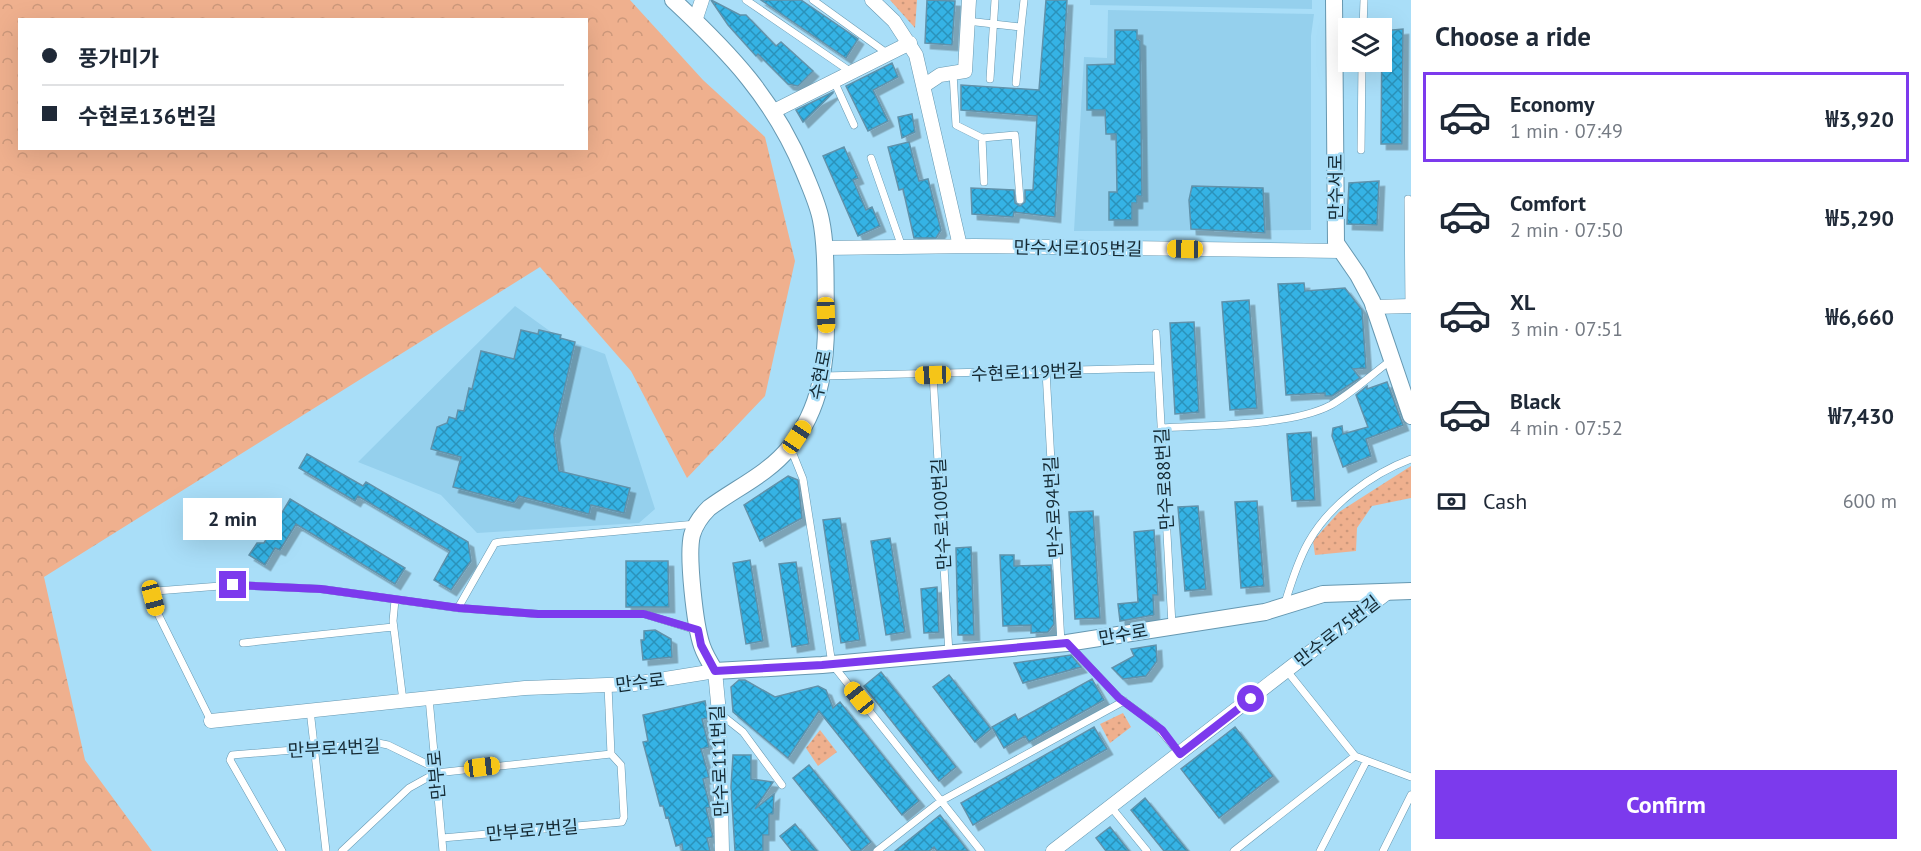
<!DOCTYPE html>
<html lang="en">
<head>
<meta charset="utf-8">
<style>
	body { margin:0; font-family:"PT Sans","Noto Sans KR",sans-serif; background:#f2f2f3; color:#1f2937; height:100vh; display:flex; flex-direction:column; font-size:22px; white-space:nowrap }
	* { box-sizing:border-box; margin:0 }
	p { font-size:20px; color:#747a83 }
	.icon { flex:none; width:33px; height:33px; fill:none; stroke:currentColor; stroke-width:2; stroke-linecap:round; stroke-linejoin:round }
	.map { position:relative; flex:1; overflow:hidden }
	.side { display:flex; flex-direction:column; background:#fff; width:510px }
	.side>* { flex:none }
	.banner { position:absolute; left:18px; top:18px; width:570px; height:132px; border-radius:0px; box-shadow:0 6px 24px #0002; display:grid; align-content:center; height:132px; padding:0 24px; background:#fff }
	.fabs { position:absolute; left:1338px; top:18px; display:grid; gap:12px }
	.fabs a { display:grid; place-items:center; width:54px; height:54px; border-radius:0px; background:#fff; box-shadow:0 6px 24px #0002; font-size:30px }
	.end { position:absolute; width:27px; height:27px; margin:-14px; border:8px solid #7c3aed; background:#fff; box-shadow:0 0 0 3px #fff }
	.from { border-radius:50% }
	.bubble { position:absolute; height:42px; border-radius:0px; background:#fff; box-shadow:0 6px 24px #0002; font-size:20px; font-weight:700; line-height:42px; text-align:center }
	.car { position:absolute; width:18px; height:36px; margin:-18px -9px; border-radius:8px; box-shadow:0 0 4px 2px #0007; background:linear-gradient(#f5c518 24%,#345 0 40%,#f5c518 0 76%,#345 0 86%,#f5c518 0) }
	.banner b { display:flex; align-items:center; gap:21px; height:57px; font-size:22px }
	.banner b+b { border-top:2px solid #e0e1e3 }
	.banner i { width:15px; height:15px; background:#1f2937 }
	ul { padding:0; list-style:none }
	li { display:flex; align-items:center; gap:18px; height:90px; margin:0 12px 9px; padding:0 12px; border:3px solid transparent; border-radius:0px }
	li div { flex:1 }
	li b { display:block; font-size:22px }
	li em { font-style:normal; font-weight:700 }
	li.active { border-color:#7c3aed }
	li>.icon { width:54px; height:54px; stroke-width:1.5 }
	h2 { padding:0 24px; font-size:27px; line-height:72px }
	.pay { display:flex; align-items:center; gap:15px; height:66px; padding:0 24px; font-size:22px }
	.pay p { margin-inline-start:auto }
	.button { display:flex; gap:12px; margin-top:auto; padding:12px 24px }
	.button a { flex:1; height:69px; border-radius:0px; background:#7c3aed; color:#fff; font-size:24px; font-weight:700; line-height:69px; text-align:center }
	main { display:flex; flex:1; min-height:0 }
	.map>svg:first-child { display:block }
	.built { fill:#95d0ed }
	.forest { fill:url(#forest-crowns); fill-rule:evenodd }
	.park { fill:url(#park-dots) }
	.building { fill:url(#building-cross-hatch); stroke:#6092ab; stroke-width:1.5; filter:url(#shadow) }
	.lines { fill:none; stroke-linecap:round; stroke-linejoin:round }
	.service-casing { stroke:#6698b1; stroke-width:8 }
	.minor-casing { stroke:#6698b1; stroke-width:15 }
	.tertiary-casing { stroke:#6698b1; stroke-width:18 }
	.service { stroke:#fff; stroke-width:7 }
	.minor { stroke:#fff; stroke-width:14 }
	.tertiary { stroke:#fff; stroke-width:16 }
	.route { stroke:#7c3aed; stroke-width:8 }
	.labels { text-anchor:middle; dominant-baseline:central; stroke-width:5; stroke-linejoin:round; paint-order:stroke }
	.street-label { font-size:18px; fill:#152a34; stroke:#a9def8 }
</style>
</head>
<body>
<main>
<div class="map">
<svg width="1411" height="851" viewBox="0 0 1411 851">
	<defs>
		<pattern id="forest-crowns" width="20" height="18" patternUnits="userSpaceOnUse" patternTransform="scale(1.5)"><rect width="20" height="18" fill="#efb08e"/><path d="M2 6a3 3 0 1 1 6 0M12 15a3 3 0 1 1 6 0" fill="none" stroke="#cc987b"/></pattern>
		<pattern id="park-dots" width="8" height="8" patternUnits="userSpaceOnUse" patternTransform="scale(1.5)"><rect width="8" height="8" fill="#efb08e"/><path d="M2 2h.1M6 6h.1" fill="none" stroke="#cc987b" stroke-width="1.8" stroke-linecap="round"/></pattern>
		<pattern id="building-cross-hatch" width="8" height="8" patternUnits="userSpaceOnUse" patternTransform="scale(1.5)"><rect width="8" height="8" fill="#34b3e5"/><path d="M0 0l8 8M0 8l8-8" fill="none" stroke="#2b92ba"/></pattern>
		<filter id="shadow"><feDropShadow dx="5.5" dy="5.5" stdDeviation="0" flood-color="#0004"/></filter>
	</defs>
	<rect width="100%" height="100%" fill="#a9def8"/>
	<path class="built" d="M1090,0h222v9l-222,-4z
		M1108,10l206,4 -3,22v194l-237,1 10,-174 23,1z
		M515,306l43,31 47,17 50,155 -16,14 -162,10 -36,-38 -83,-33z"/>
	<path class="forest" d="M0,0h630l73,80 62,57 30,124 -30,135 -78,82 -56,-107 -91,-104 -496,310 41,183 67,91h-152zM20,20h566v128h-566z"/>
	<path class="park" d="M890,0h27l-2,28z
		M1411,466v32l-39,8 -15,22 -1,23 -41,4 -2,-14 26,-29z
		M1123,713l8,14 -21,16 -10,-19z
		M820,730l17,22 -19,14 -12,-18z"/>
	<path class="building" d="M711,0l29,15h6l30,31 5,-4 32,29 -15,15 -10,-2 -30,-30 -2,2 -28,-31z
		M761,0h40l57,39 -12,19z
		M927,0l28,1 -3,44 -27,-2z
		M1046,0h21l-12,217 -41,-5 -1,5 -41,-3 -1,-26 43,2 1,13 5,3 5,-4v-12h8l4,-74 -76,-6v-25l78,5z
		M1403,29l-1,115h-21l1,-113z
		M1115,30h22v9l3,2 2,155h-5v7h-5v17h-23v-28h8l-1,-58h-10l-1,-24h-18v-45l28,-1z
		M892,63l6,14 -25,13 15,31 -20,10 -22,-45z
		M833,92v1l-30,29 -7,-12z
		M912,114l3,18 -13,6 -4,-21z
		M909,142l10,39 9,-2 13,51 -5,8h-22l-11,-49 -4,1 -11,-43z
		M844,147l14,31 -5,2 13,30 6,-3 8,19 -22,10 -35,-80z
		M1379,181l-2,44 -30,-1 2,-41z
		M1192,186l71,2 2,45 -74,-4 -2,-29z
		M1304,283l1,8 40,-3 17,22 4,58 -13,1 7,9 -28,18h-7v-3l-39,2 -8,-111z
		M1249,300l8,108 -27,2 -8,-108z
		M1194,322l5,90 -24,2 -5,-91z
		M521,330l17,4 1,-4 22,5 -1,3 15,4 -21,93 5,36 71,17 -6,25 -33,-8 -2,9 -70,-18 -5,7 -61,-16 8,-30 -30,-8 6,-22 10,-4 2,-6 7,2 2,-9 6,1 5,-23 3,1 9,-38 33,8z
		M1387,382l16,43 -37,14 5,17 -28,11 -11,-31 1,-8 9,-2 1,8 25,-7 -12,-32 11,-9v3z
		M1311,432l4,68 -23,1 -5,-67z
		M307,454l56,32 3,-4 102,60 3,19 -20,29 -17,-10 16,-29 -92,-55 -3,5 -56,-33z
		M788,476l10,4 4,38 -42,23 -16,-36z
		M290,499l115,69 -10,16 -99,-60 -16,26 -5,-2 -10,17 -16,-10 8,-12h7z
		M1257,501l7,85 -23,2 -6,-86z
		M1198,506l8,83 -21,2 -7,-84z
		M1093,511l7,107 -25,1 -6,-107z
		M840,518l20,122 -19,3 -18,-123z
		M1154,530l4,65h-5l1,20 -34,6 -2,-17 20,-2 -4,-70z
		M890,538l15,94 -19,3 -15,-94z
		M971,547l3,88h-16l-2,-87z
		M1000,555h14v11l37,-1 3,59 -6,8 -17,1v-8l-28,1z
		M750,560l13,81 -17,3 -13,-81z
		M626,561h42l1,46h-43z
		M796,562l13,82 -17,3 -13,-83z
		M937,587l2,45 -15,1 -3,-44z
		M655,630l16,9 1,18 -29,3 -2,-20h3v-9z
		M1156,645l1,16 -11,15 -23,3 -11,-11 22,-12 -3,-7z
		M1071,655l10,12 -58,16 -9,-20z
		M881,672l75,95 -17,14 -75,-95z
		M949,675l42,54 -16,13 -42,-55z
		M1092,679l12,21 -75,42 -4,-6 -21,12 -12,-21 23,-13 3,6z
		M739,680h6l30,17 43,-11 8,4 7,18 7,-6 79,99 -17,14 -83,-104 -31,47 -55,-46 -2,-25z
		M705,701l3,17 -6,1 7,28 -8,2 8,28 -6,2 7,28 -4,1 7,29 -6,1 3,13h-27l-1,-7 -6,2 -8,-29 -2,1 -3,-12h-3l-17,-64 5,-1 -5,-26z
		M1094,727l13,22 -134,76 -12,-22z
		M1235,727l38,49 -54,42 -38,-49z
		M733,755h18v24l22,3 -18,27 19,-15 -1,20h-4v21h-6v16h-28l-4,-64z
		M809,765l62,77 -11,9h-8l-59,-73z
		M1145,798l43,53h-24l-33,-41z
		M940,815l28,36h-31l-3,-4 -5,4h-34z
		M795,824l22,27h-25l-12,-15z
		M1110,827l19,24h-23l-10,-13z"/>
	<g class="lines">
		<g class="service-casing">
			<path id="service" d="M746,0l105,72
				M813,0l75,54
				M967,21l54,6 -5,56
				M1021,27l3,-27
				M1363,28l1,-28
				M953,73l3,52 26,13 33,-3 5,65
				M990,79l5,-79
				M834,81l20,44
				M982,138l2,44
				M1361,150l1,-88
				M871,158l31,89
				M1408,199l1,107
				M1156,333l16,292
				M1046,371l15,272
				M933,374l16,280
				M823,376l335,-8
				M1161,428c46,-3 131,-2 170,-23 21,-12 40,-30 59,-44
				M791,449l12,30 29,185 149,187
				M395,600l-2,21 10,80
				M1285,603c6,-20 13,-42 23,-60 21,-38 63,-69 103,-84
				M458,608l37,-65 5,-1 196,-18
				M243,643l150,-16
				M1069,645l50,53 36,26 25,30
				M1287,671l68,85 56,21
				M429,698l14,153
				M310,710l16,141
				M719,713l24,19 39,53
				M211,721l-53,-107 -5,-18 3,-5 77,-6 88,4 137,19 80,6h106l52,16
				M1111,807l36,44
				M442,838l180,-16 2,-5 -3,-52 -10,-11 -3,-68
				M282,851l-52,-91 2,-5 146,-12 10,2 47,23
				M342,851l67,-63 27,-15 175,-19
				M877,851l64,-50 183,-100
				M1234,851l121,-95
				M1320,851l46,-89
				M1383,851l28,-56"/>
		</g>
		<g class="minor-casing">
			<path id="minor" d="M872,0l22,21 22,34 44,191
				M695,21l7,-21
				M925,85l15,-10 25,-4 4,-71
				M774,111l136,-68
				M824,248l150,-2 366,5
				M1373,307l38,-1
				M211,721l314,-33 109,-4 81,-13 4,42 3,138
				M1053,851l335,-259"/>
		</g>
		<g class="tertiary-casing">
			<path id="tertiary" d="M673,0c57,53 101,99 131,172 6,15 14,32 17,48 6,29 4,61 5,91 1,50 -4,97 -37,137 -21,26 -53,40 -80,60 -8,8 -14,16 -17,27 -5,20 3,91 10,111 3,9 8,17 13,25l107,-6 245,-22 198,-31 58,-18 88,-3
				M1334,0l2,243 22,32 14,26 39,115"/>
		</g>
		<use href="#service" class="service"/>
		<use href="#minor" class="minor"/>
		<use href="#tertiary" class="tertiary"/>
	</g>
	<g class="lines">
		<path class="route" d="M233,585l88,4 138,19 79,6h106l54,16 3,15 14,26 107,-6 245,-22 52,55 43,32 18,24 71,-55"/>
	</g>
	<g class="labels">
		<g class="street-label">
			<text transform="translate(1335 187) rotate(-90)">만수서로</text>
			<text transform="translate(1078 248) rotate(1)">만수서로105번길</text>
			<text transform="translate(1027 372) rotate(-2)">수현로119번길</text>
			<text transform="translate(820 375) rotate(-79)">수현로</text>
			<text transform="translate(1164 479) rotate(-93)">만수로88번길</text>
			<text transform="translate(1053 507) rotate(-93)">만수로94번길</text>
			<text transform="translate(941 514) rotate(-93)">만수로100번길</text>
			<text transform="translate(1337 631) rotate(-38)">만수로75번길</text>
			<text transform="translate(1123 634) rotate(-10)">만수로</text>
			<text transform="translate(640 682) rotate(-7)">만수로</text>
			<text transform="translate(334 748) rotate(-3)">만부로4번길</text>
			<text transform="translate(719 761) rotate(-92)">만수로111번길</text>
			<text transform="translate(436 775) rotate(-95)">만부로</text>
			<text transform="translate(532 830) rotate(-5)">만부로7번길</text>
		</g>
	</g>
</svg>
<div class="fabs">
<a><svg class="icon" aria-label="layers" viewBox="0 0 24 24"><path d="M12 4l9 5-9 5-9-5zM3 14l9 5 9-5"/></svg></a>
</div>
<i class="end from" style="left:1251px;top:699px"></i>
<i class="end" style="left:233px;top:585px"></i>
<div class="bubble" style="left:183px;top:498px;width:99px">2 min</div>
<i class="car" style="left:1185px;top:249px;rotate:271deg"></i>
<i class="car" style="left:826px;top:315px;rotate:178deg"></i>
<i class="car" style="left:933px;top:375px;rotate:268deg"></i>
<i class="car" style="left:797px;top:437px;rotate:34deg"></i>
<i class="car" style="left:153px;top:598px;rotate:165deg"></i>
<i class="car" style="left:859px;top:698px;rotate:321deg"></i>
<i class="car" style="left:482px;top:767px;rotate:83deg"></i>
<div class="banner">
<b><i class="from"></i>풍가미가</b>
<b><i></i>수현로136번길</b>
</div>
</div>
<section class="side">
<h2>Choose a ride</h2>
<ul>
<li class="active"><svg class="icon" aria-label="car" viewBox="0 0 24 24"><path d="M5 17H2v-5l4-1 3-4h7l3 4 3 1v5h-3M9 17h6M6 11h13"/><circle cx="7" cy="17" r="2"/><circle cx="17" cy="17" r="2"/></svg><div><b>Economy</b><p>1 min · 07:49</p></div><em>₩3,920</em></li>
<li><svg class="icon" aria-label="car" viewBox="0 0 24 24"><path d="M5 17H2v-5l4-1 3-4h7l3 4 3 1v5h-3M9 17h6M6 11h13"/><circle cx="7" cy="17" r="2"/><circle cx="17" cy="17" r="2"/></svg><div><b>Comfort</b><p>2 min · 07:50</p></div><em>₩5,290</em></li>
<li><svg class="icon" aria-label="car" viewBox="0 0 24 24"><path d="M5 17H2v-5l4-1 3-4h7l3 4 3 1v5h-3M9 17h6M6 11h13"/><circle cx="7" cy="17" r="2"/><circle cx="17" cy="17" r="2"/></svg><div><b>XL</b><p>3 min · 07:51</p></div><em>₩6,660</em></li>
<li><svg class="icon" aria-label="car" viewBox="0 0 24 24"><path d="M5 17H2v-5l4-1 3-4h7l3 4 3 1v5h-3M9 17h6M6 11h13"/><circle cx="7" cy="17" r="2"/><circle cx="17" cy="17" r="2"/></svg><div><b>Black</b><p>4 min · 07:52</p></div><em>₩7,430</em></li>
</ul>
<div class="pay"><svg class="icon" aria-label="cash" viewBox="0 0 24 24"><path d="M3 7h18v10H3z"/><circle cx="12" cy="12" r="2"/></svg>Cash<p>600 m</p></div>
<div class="button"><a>Confirm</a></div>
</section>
</main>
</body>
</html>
